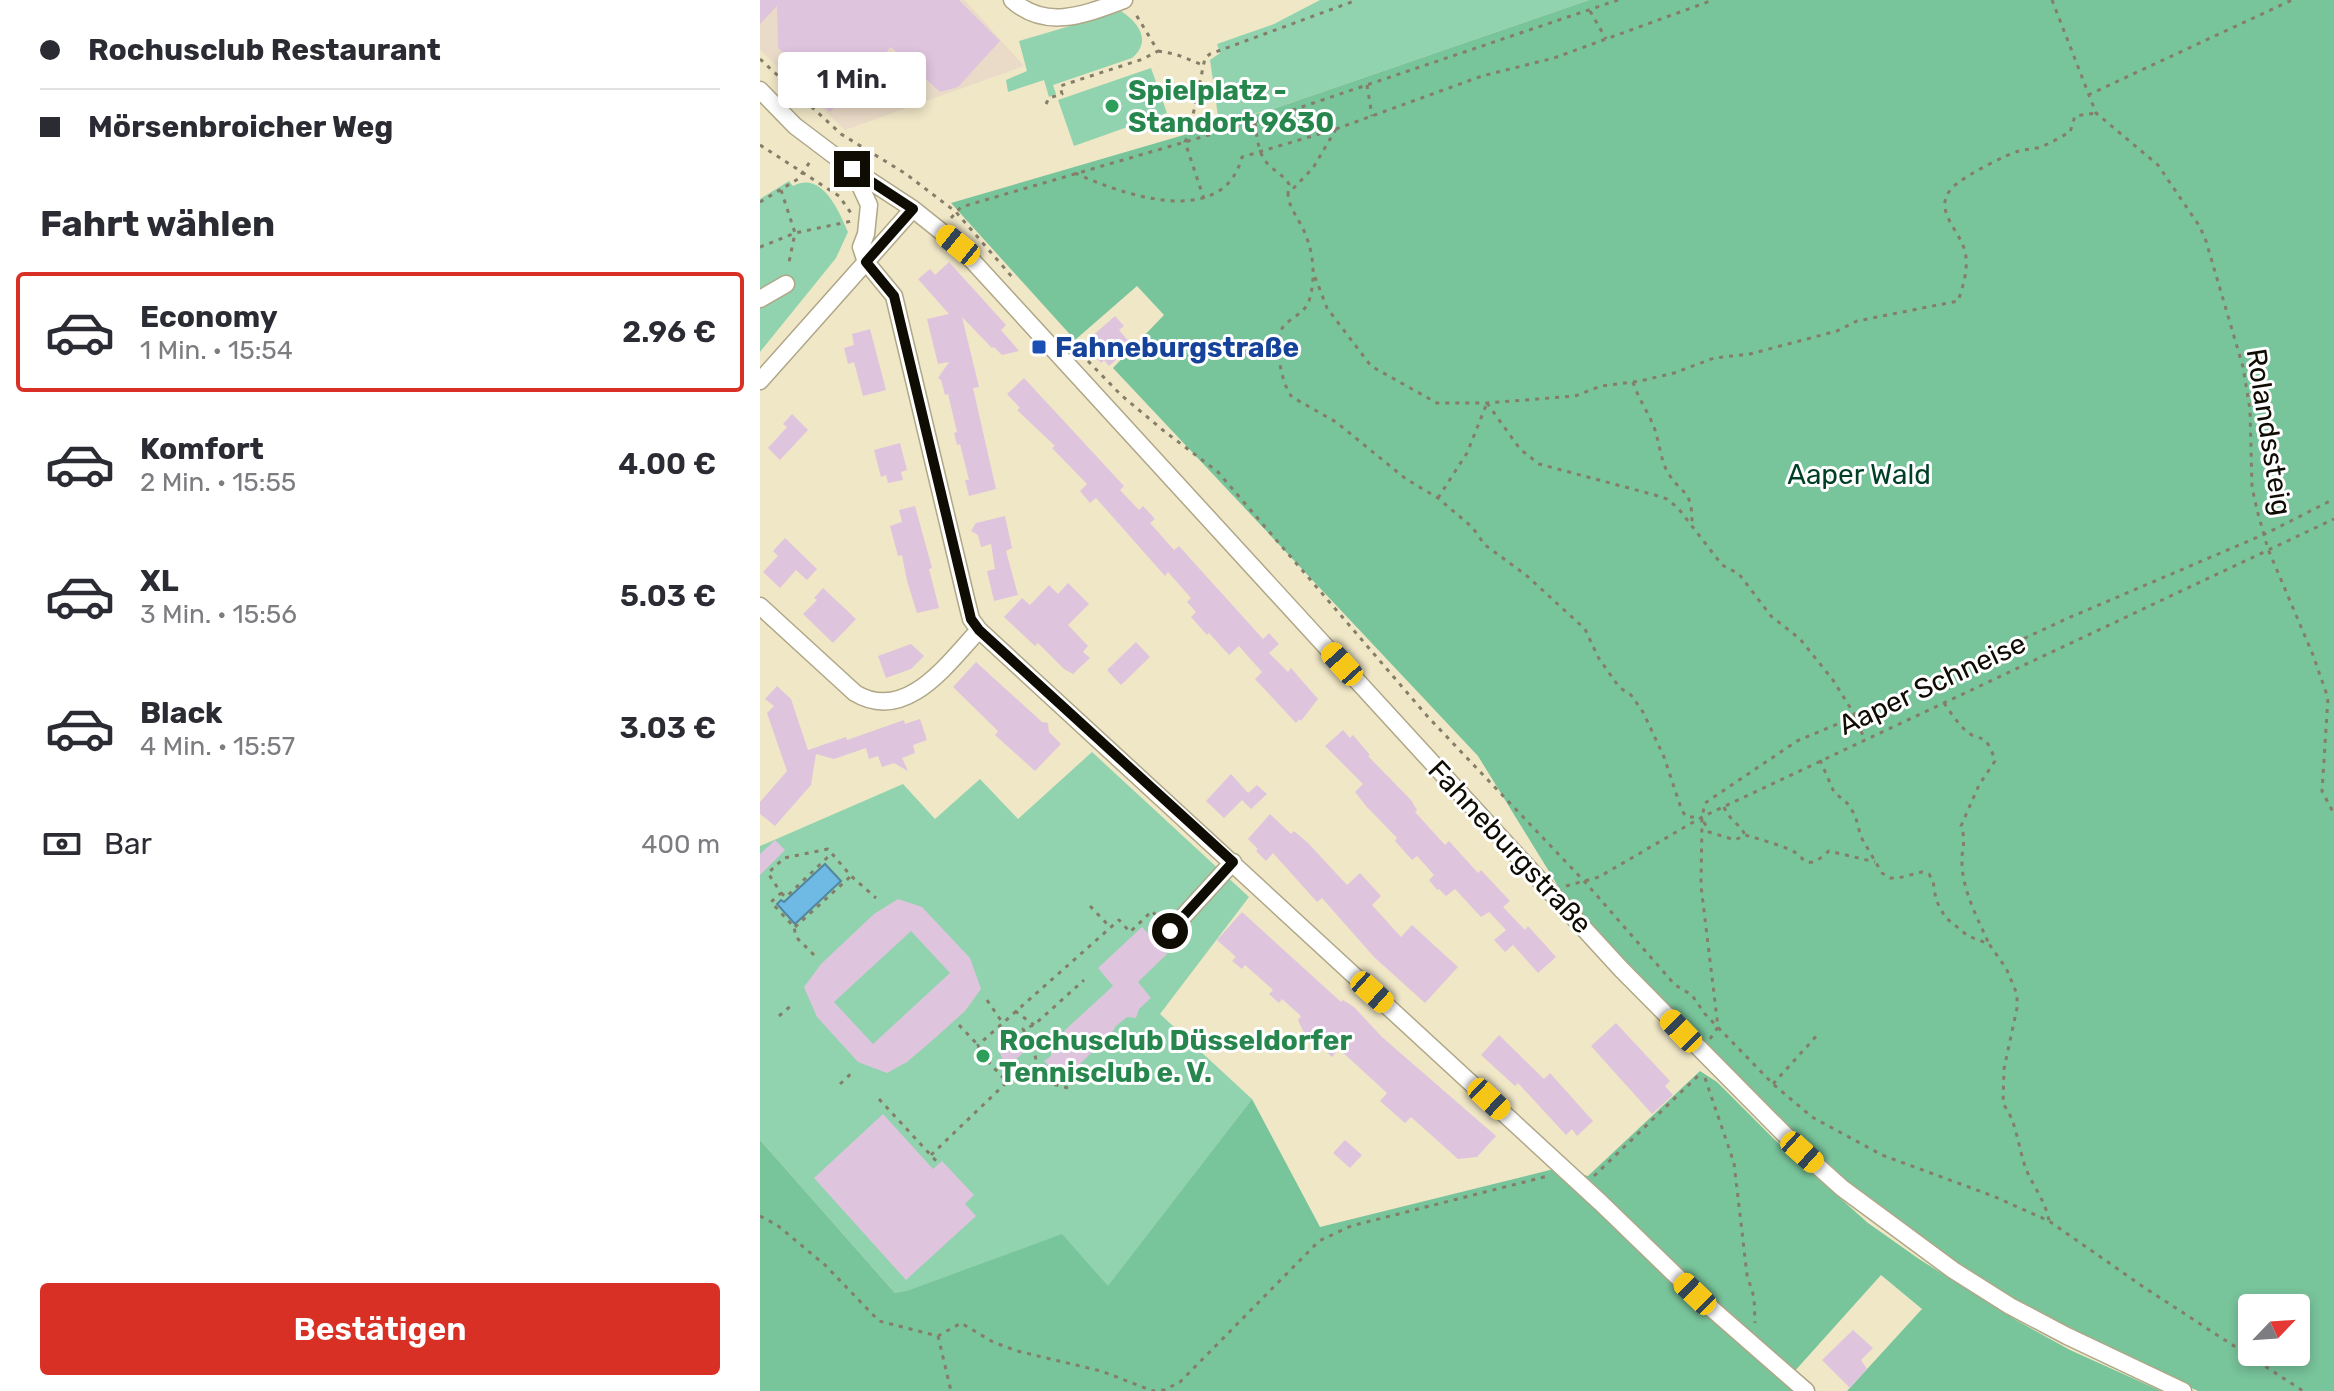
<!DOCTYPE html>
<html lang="de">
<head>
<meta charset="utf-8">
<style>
	body { margin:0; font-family:Rubik,sans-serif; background:#f7f7f7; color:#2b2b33; height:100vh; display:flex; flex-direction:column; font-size:30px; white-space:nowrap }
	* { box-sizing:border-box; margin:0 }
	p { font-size:26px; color:#7c7c81 }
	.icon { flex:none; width:44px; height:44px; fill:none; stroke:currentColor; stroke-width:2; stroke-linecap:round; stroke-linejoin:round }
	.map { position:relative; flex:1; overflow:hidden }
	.panel { display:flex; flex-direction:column; background:#fff; width:760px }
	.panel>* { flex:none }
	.guide { display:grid; align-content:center; height:176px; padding:0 40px; background:#fff }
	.needle { width:52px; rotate:65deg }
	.fabs { position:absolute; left:1478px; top:1294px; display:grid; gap:16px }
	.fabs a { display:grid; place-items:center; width:72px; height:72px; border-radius:8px; background:#fff; box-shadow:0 4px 12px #0003; font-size:40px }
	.end { position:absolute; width:36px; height:36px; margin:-18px; border:10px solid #0f0c03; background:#fff; box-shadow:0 0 0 4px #fff }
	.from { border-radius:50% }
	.bubble { position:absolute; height:56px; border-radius:8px; background:#fff; box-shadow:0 4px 12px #0003; font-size:26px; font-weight:600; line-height:56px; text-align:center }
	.car { position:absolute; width:24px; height:48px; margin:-24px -12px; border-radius:10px; box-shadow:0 0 6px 2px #0007; background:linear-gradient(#f5c518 24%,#345 0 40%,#f5c518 0 76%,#345 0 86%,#f5c518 0) }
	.guide b { display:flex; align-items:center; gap:28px; height:76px; font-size:30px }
	.guide b+b { border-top:2px solid #e1e1e2 }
	.guide i { width:20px; height:20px; background:#2b2b33 }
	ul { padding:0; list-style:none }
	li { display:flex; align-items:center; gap:24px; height:120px; margin:0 16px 12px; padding:0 24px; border:4px solid transparent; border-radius:8px }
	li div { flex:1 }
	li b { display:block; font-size:30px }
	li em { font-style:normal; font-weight:600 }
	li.active { border-color:#d93025 }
	li>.icon { width:72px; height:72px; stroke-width:1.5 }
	h2 { padding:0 40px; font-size:36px; line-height:96px }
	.pay { display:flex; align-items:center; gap:20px; height:88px; padding:0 40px; font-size:30px }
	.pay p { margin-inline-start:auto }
	.primary-button { display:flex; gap:16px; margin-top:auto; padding:16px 40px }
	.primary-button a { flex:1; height:92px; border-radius:8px; background:#d93025; color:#fff; font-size:32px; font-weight:600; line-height:92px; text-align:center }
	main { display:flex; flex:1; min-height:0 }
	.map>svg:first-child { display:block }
	.commercial { fill:#eadbc8 }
	.green { fill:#91d3ae }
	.forest { fill:#78c49b; fill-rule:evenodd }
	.water { fill:#6fbae4; stroke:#5286a0; stroke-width:2 }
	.building { fill:#dfc4dd; fill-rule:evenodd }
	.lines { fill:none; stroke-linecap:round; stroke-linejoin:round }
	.minor-casing { stroke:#afa787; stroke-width:19 }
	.path { stroke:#847e69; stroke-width:3; stroke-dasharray:4 6; stroke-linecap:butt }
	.minor { stroke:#fff; stroke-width:16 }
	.route { stroke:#0f0c03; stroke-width:10 }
	.leisure-dot { fill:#2e9e5b; stroke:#fff; stroke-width:3 }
	.transit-dot { fill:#1a4fb4; stroke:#fff; stroke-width:3 }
	.labels { text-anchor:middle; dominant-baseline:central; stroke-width:6; stroke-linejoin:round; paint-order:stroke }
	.leisure-label { font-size:28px; font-weight:bold; fill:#27864d; stroke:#fff; text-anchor:start }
	.transit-label { font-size:28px; font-weight:bold; fill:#164399; stroke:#fff; text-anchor:start }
	.street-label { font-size:28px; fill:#0f0c03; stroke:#fff }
	.park-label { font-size:28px; fill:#003f26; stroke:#fff }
</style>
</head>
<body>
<main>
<section class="panel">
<div class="guide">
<b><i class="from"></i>Rochusclub Restaurant</b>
<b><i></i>Mörsenbroicher Weg</b>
</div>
<h2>Fahrt wählen</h2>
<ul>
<li class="active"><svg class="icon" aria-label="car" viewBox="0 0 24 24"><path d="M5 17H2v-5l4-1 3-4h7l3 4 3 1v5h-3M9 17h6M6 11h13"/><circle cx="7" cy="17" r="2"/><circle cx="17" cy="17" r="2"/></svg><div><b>Economy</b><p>1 Min. · 15:54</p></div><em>2.96 €</em></li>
<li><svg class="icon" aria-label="car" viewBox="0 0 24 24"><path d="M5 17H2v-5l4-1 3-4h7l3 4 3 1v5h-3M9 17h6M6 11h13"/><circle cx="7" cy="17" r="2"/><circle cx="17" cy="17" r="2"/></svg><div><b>Komfort</b><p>2 Min. · 15:55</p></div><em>4.00 €</em></li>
<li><svg class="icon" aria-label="car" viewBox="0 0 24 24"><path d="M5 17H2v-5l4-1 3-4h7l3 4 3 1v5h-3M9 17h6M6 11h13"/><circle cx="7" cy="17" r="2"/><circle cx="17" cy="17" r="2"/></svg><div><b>XL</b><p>3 Min. · 15:56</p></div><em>5.03 €</em></li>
<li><svg class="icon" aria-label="car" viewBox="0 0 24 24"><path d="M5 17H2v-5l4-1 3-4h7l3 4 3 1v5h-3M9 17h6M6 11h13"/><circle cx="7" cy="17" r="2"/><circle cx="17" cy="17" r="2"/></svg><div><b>Black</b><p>4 Min. · 15:57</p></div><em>3.03 €</em></li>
</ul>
<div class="pay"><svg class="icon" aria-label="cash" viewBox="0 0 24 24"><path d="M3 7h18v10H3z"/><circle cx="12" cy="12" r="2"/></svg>Bar<p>400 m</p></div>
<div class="primary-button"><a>Bestätigen</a></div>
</section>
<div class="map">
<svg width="1574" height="1391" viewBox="0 0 1574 1391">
	<rect width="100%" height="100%" fill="#f0e7c7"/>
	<path class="commercial" d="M0,0h205l59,66 -179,64 -85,-80z"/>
	<path class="green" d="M560,0h269l-313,108 -57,15 -9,-63 10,-7 -3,-9 57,-20z
		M361,11c18,12 31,30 11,47l-79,27 3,9 -7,3 -5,-17 -36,12 -2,-12 21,-9 -8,-30z
		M391,68l16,45 -93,33 -16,-46z
		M29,181l4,5c29,-16 46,25 55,46l-12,26 -76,94v-153z
		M332,752l157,145 -89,117 92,85 -144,188 -213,6 -135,-153v-294l143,-62 32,35 45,-40 38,40z"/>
	<path class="forest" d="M829,0h745v1391h-136l-183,-89 -110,-72 -60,-46 -40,-37 -239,-248 -88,-143 -365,-388 51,-53 -27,-29 -62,54 -124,-137 325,-95zM1492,1308h44v44h-44z
		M940,1071l17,11 58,58 93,83 51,36 97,61 54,30 91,41h-314l75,-82 -41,-34 -88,98 20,18h-1053v-251l135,153 12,-2 155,-57 46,52 144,-187 68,128 238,-59 30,8z"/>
	<path class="water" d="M65,864l16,17 -46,43 -18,-20 4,-4 3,2z"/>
	<path class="building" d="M0,0h199l41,41 -42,46 -18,5 -49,-45 -61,65 -20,-18 8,-9 -2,-3 -38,-34 -1,-42 -17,18z
		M189,262l57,63 -5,5 18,21 -17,4 -8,-8 -2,1 -30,-31 17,70 -6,1 23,101 -27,7 -4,-16h4l-9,-36 -3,1 -3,-12 3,-1 -9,-38 -3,1 -4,-15 -3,-2 11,-16 -11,2 -11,-45 22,-5 -31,-35 12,-10 5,6z
		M355,316l9,10 -5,4 13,15 -23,21 -5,-6 -3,3 -18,-19z
		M110,329l16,61 -23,6 -9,-34 -6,2 -4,-16 10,-3 -2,-11z
		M264,378l100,108 -4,4 19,20 4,-4 12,13 -5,4 24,27 5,-4 84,93 6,-6 10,11 -10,9 19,19 3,-4 27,31 -17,22 -2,-2 -3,4 -41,-44 7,-7 -23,-26 -10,9 -20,-22 -2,2 -16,-18 5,-5 -9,-10 4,-4 -23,-26 -3,4 -69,-78 -6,5 -10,-12 7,-7 -35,-36 3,-2 -38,-36 3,-2 -13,-14z
		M32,414l16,16 -28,30 -12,-12 19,-21 -4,-3z
		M140,443l7,27 -6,2 2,8 -15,3 -2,-8 -5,2 -7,-27z
		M155,506l17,62 -3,1 10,39 -22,5 -10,-32 -5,-26 -4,1 -8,-30 12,-4 -3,-12z
		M245,516l7,32 -6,3 12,44 -24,6 -7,-30 8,-2 -4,-25 -10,3 -3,-12 -7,-4 5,-8z
		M25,538l32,31 -10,11 -11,-10 -16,18 -17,-16 15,-16 -5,-5z
		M308,583l21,21 -21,21 20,21 -5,6 7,6 -17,16 -9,-5 -26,-26 -3,3 -31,-29 18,-19 8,7 19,-20 9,9z
		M63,588l33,31 -23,24 -30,-29 14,-14 -3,-2z
		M376,642l14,15 -29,28 -14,-15z
		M151,644l13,12 -13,13 -25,9 -8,-22z
		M216,662l66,60 6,1 1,9 12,12 -26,27 -40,-36 3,-4 -45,-44z
		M17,686l14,13 17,51 38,-13 1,3 57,-20 1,4 15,-5 7,21 -14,5 2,8 -13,5 6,13 -14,-8 -12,4 -4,-11 -9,3 -3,-11 -32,11 -18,-5 -5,31 -36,41 -15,-12v-12l27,-31 -20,-58 7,-7 -9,-7z
		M583,730l7,8 3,-3 17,20 -2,1 43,44 6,10 -2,2 30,33 4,-4 29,32 3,-3 29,31 -7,6 22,23 3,-4 28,31 -18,16 -25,-28 -8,7 -11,-12 12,-10 -17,-18 -8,5 -26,-28 -9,7 -7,-7 -2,1 -8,-10 5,-5 -17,-19 -5,4 -17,-19 2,-3 -31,-32 -11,-14 8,-8 -38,-38z
		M471,774l17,19 9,-8 10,9 -16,15 -9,-9 -18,18 -18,-17z
		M510,814l21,20 3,-3 14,12 39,42 13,-12 21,23 -9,9 29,32 11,-12 46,42 -33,36 -51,-46 -52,-59 -5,4 -44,-49 -7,8 -10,-10 2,-2 -10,-10z
		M15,840l10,10 -25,25v-21z
		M138,899l24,8 48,51 11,31 -16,22 -30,27 -28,24 -20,11 -29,-11 -41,-45 -13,-30 17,-23 53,-50zM151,931l39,42 -77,71 -39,-42z
		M482,912l99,90 2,-2 11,7 28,30 114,99 -19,21 -19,2 -47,-42 -6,6 -25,-22 7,-8 -48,-44 -7,8 -29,-26 -5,-11 3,-4 -19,-17 -3,4 -10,-9 4,-4 -28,-25 -3,4 -10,-8 4,-4 -19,-17z
		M382,927l25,27 -29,28 13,16 -12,11 -3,9 -9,-1 -11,9 -9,15 -9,5 -26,26 -12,5 -16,-16 7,-5v-8l25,-3 -12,-14 49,-45 -15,-18z
		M856,1023l54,58 -5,5 8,9 -21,19 -61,-68z
		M739,1035l45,44 6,-6 43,48 -16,15 -5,-7 -6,6 -48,-52 -3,3 -34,-31z
		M271,1046l-25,22 -6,-15z
		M123,1114l50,55 9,-8 32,34 -9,9 11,12 -70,64 -92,-102z
		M585,1140l17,15 -12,13 -17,-15z
		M1093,1330l20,18 -12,12 6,9 -17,19 -28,-28z"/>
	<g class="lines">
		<g class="minor-casing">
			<path id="minor" d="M252,0c34,31 74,14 112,0
				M0,90l35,36 57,43 61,40 45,36 663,724 181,183 40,36 111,82 57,36 57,30 116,55
				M93,170l16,35 -3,29 -5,13 5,15 28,34 73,307 4,16 8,11 622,573 94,91 111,97
				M0,299l26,-15
				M0,381l153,-172
				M0,606l95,87c51,31 93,-30 124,-63
				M410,931l63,-69"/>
		</g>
		<path class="path" d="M1292,0l44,113 62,52 42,62 6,14 37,126 7,43 2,77 5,23 11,39 45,106 15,43 -6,93 12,23
			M830,11l16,28
			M398,51l17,3 28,11
			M0,59l81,75 65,40 50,38 57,66
			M607,85l5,31
			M1328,95l204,-95
			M286,104l3,-6 13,-4 -2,-8 83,-27 15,-8 -23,-38
			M495,123c2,14 3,33 15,43 7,7 13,9 19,18l-1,10
			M576,129l-23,39 -25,26c1,12 6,18 12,29 13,23 17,52 9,78 -5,13 -18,16 -26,26 -10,13 -2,57 9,70l44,25 70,57 32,19 34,29 13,18 41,30 59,54 13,28 21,30 12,8 12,17 21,45 18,54 5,6h13
			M0,145l79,51 12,17
			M315,173c48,22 148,57 167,-16l94,-28 146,-53 72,-18 159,-58
			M21,190l14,43 -7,34
			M444,199l-19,-57 4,-8 16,-76 5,-4 147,-54
			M0,202l38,-23 14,-20
			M191,218l10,-11 317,-92 340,-115
			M0,247l35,-14 57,-12
			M555,277l12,31 44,58 66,37h50l88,-7 26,-10 39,-5 34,-8 40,-15 36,-4 87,-23 20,-10 101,-20c5,-14 11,-34 7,-49 -5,-24 -39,-46 -6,-70 10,-8 48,-28 60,-31 8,-2 17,-2 24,-5 10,-4 19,-10 27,-14l5,-16 21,-3
			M328,361l33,34 43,36 54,41 210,245 157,165 90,103 17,10 13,19 68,70 39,33 70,38 111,41 56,25 93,65 161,105
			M873,382c5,16 15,30 21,45 5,14 6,29 12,42 14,27 26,17 26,53
			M727,403l33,46 19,15 116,31 12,4 11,9 44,57 17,9 32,42 29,23 33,41 23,37 8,22
			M678,498l29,-45 20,-50
			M1184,703c6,9 13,19 20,26 16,16 21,-1 31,32l-16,24 -18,41c6,17 0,22 1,38 1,28 16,55 27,80
			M1060,760l14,32 13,11 8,12 6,22 21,36 8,5h8l24,-6 7,2 4,7 3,19 9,17 23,19 21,8 17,24 11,26v14l-13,61 -1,35c14,17 15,44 23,65 7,17 20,33 23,52
			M964,807c5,13 16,17 21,28
			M944,822l5,10 26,8 10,-5c11,3 43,12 51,18 6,4 8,11 17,9 5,-1 12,-8 16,-11l46,11
			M806,886l33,-9 103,-60 632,-298
			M21,893l5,4 45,-43
			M330,906l20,21
			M35,927l56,-51
			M54,955l-18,-18 -2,-10 -23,-25 10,-9 -13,-20 16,-15 44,-9 23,27 25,22
			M227,1000l15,22
			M255,1011l19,14
			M19,1016l14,-12
			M199,1025l19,20
			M950,1039l8,-12 -17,-141 1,-69 3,-14 92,-62 69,-29 200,-93 199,-85 69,-35
			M945,1078l29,85 13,112 7,22 1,26
			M80,1084l14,-13
			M1013,1084l47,-52
			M308,1088l-27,-7 -7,-30 -11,-22 11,-4 50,-45
			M119,1099l60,65
			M171,1155l76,-73 -26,-28 -3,-9 141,-125 11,12 22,-21 7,8
			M834,1176l107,-103
			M0,1216l17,9 48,40 54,56 59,15 23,-13 32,19 24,9 84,20 52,20 11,-1 16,-8 139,-141 32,-15 197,-50
			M178,1336l13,55"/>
		<use href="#minor" class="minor"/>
	</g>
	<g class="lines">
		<path class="route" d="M92,169l61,40 -47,53 28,34 77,323 8,11 254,232 -63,69"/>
	</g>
	<g class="leisure-dot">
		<circle cx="352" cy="106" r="8"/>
		<circle cx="223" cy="1056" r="8"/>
	</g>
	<rect class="transit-dot" x="271" y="339" width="16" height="16" rx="4"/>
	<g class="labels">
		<g class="leisure-label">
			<text x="368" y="90">Spielplatz -<tspan x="368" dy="32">Standort 9630</tspan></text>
			<text x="239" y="1040">Rochusclub Düsseldorfer<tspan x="239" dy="32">Tennisclub e. V.</tspan></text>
		</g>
		<g class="transit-label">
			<text x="295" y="347">Fahneburgstraße</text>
		</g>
		<g class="street-label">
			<text transform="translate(1509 432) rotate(81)">Rolandssteig</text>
			<text transform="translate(1172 684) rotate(-25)">Aaper Schneise</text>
			<text transform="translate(750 847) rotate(47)">Fahneburgstraße</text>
		</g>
		<g class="park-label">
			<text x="1099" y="474">Aaper Wald</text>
		</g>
	</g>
</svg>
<div class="fabs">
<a><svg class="needle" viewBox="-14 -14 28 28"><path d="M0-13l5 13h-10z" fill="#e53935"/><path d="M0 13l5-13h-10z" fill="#7c7c81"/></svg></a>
</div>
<i class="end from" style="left:410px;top:931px"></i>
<i class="end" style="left:92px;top:169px"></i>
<div class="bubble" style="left:18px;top:52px;width:148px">1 Min.</div>
<i class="car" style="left:198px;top:245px;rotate:309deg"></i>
<i class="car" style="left:582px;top:664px;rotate:318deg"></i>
<i class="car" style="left:612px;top:992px;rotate:132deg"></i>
<i class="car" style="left:921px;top:1031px;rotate:316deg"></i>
<i class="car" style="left:729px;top:1099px;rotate:133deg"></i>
<i class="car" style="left:1042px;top:1152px;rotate:132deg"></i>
<i class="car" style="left:935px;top:1294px;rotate:314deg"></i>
</div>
</main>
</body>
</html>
